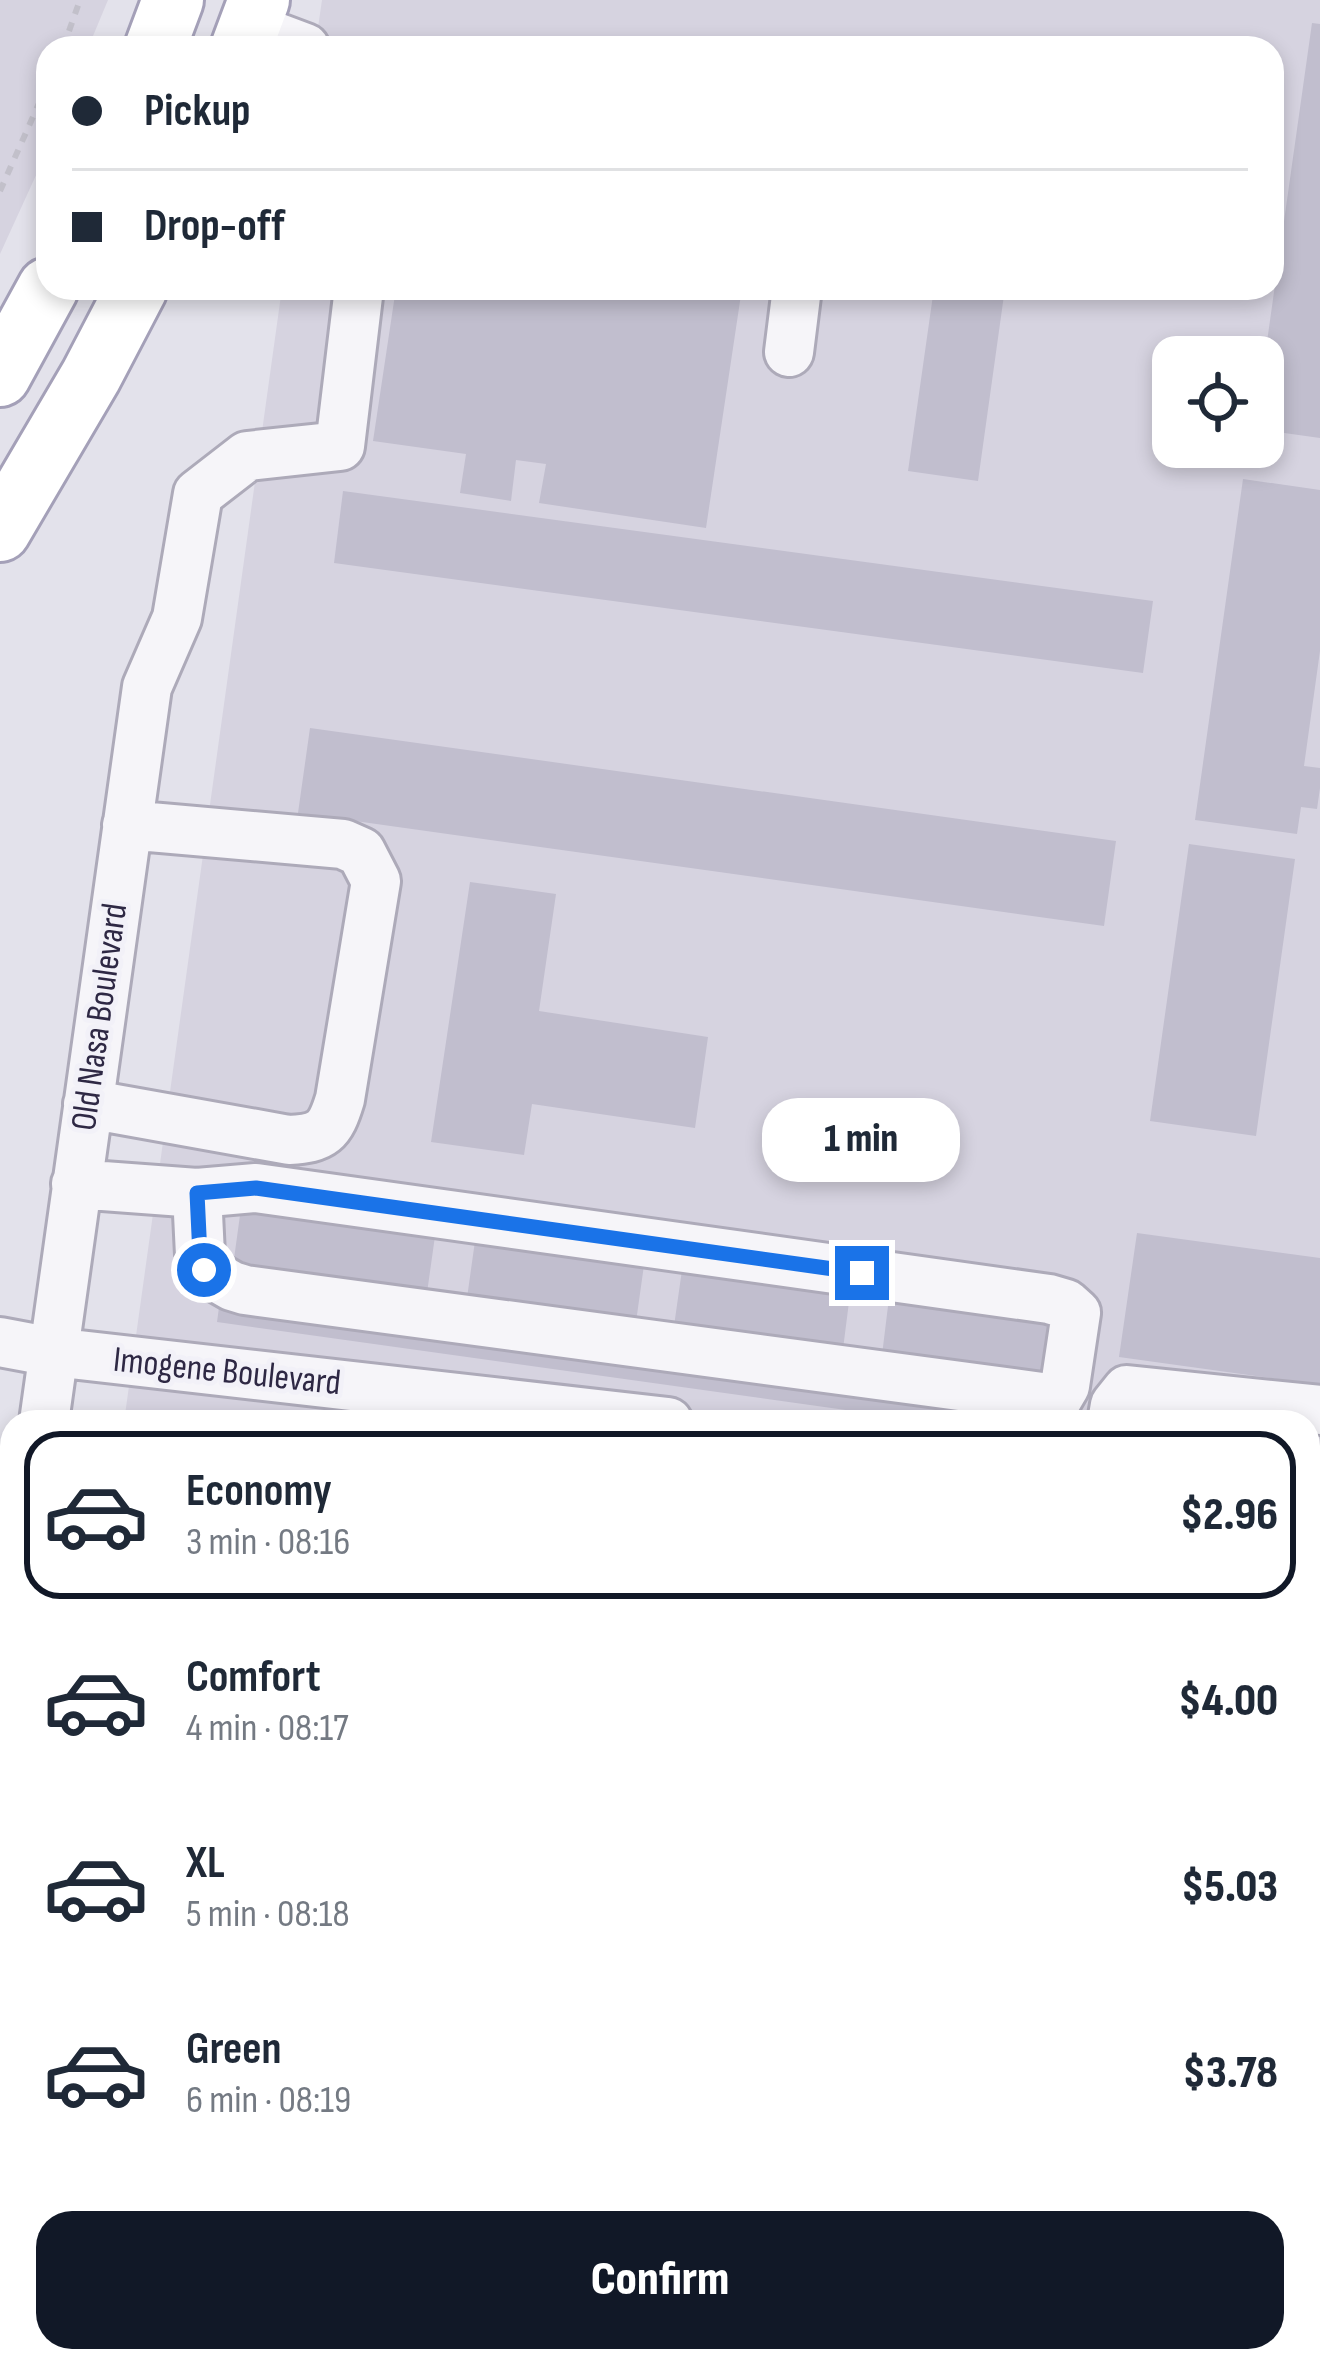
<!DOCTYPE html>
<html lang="en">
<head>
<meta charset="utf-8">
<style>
	body { margin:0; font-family:"Sofia Sans Condensed",sans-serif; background:#f6f6f7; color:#1f2937; height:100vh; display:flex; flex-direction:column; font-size:45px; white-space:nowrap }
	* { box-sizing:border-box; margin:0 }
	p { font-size:39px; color:#747a83 }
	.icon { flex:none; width:66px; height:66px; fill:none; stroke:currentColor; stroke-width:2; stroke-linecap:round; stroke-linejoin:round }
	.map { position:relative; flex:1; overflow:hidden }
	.details { position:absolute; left:0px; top:1410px; width:1320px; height:963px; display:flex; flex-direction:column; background:#fff; border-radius:36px 36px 0 0; box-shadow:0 6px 18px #0003 }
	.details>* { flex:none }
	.hud { position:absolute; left:36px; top:36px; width:1248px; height:264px; border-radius:36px; box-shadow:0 6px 18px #0003; display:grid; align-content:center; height:264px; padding:0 36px; background:#fff }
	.controls { position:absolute; left:1152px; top:336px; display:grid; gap:24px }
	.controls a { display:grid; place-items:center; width:132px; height:132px; border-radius:24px; background:#fff; box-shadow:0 6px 18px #0003; font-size:60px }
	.end { position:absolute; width:54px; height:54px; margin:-27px; border:15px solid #1a73e8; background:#fff; box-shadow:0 0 0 6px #fff }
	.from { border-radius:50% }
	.bubble { position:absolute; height:84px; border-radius:36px; background:#fff; box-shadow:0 6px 18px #0003; font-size:39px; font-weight:800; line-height:84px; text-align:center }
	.hud b { display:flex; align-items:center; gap:42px; height:114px; font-size:45px }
	.hud b+b { border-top:3px solid #e0e1e3 }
	.hud i { width:30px; height:30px; background:#1f2937 }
	ul { padding:21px 0 0; list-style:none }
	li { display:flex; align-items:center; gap:36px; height:168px; margin:0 24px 18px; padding:0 12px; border:6px solid transparent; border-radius:36px }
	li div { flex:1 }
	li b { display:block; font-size:45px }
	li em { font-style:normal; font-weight:800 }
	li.selected { border-color:#111827 }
	li>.icon { width:108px; height:108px; stroke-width:1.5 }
	.action { display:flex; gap:24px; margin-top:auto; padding:24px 36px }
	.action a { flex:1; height:138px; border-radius:36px; background:#111827; color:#fff; font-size:48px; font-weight:800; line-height:138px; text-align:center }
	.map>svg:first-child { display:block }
	.built { fill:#d6d3e0; fill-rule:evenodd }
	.building { fill:#c1bece }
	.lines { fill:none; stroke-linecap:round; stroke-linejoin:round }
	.minor-casing { stroke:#adaab9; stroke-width:54 }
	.major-casing { stroke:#a4a0b8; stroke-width:66 }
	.path { stroke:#c2c0ca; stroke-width:6; stroke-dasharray:9 9; stroke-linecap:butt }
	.minor { stroke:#f6f5f9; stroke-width:48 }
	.major { stroke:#fff; stroke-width:60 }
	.route { stroke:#1a73e8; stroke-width:15 }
	.labels { text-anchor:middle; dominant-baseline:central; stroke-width:10; stroke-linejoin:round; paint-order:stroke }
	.street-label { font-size:36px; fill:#2e2844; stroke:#f2f1f8 }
</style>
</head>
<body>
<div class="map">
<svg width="1320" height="2371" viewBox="0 0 1320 2371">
	<rect width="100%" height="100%" fill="#e3e2eb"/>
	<path class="built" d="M0,0h108l-20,48h-40v101l-48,105z
		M322,0h998v2371h-1320v-62l12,-86v138h1296v-939h-1184l158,-1134h990v-240h-957zM1173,357h90v90h-90z"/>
	<path class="building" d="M1312,23l8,1v414l-57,-8v-60z
		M396,288h346l-36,240 -167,-25 7,-39 -30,-4 -5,41 -51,-8 6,-39 -93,-13z
		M934,288h71l-27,193 -70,-10z
		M1243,479l77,11v161l-16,115 16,2v20l-3,21 -16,-2 -4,27 -102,-14z
		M343,491l810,110 -10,72 -809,-110z
		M310,728l806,113 -12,85 -806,-113z
		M1189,844l106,15 -39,277 -106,-15z
		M470,882l86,12 -17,117 169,26 -13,91 -163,-24 -8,51 -93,-13z
		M241,1208l194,28 -8,57 -194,-27z
		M1137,1233l183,25v127l-201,-28z
		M475,1241l169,24 -8,57 -169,-24z
		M682,1270l168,24 -7,55 -169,-23z
		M889,1298l171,24 -8,56 -170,-23z
		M220,1300l825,116 -1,6h-113l-714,-100z
		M980,2361h197l-2,10h-196z"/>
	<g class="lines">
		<g class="minor-casing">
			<path id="minor" d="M249,27l56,21
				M789,352l8,-64
				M88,1104l201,36c34,-2 41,-8 51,-41l36,-218 -15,-29 -18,-8 -216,-19
				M76,1184l121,9 59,-5 793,111 17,5 10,9 -11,73 -7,12h-9l-804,-108 -13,-4 -28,-16 -4,-15 -3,-62
				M0,1342l53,10 615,70
				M44,1422l103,-735 30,-69 21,-124 49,-38 93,-10 19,-158
				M1112,1422l3,-17 12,-15 193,20
				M1308,1517l12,1
				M0,1757l12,-92
				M0,1998l12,1
				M0,2111l12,2
				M1308,2294l12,-7
				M1281,2371l2,-10"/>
		</g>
		<g class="major-casing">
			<path id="major" d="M155,48l18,-48
				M241,48l18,-48
				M0,376l48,-88
				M0,531l91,-155 46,-88"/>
		</g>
		<path class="path" d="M63,48l17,-48
			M0,191l48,-108"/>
		<use href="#minor" class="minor"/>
		<use href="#major" class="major"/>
	</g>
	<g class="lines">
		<path class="route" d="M204,1270l-4,-14 -3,-63 59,-5 606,85"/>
	</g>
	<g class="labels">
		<g class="street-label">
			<text transform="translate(100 1017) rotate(-82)">Old Nasa Boulevard</text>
			<text transform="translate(227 1372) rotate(6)">Imogene Boulevard</text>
		</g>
	</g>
</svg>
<div class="controls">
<a><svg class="icon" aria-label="locate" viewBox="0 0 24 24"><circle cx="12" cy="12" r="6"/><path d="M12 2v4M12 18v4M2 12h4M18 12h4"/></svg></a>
</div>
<i class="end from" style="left:204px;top:1270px"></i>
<i class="end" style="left:862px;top:1273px"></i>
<div class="bubble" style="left:762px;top:1098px;width:198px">1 min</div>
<div class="hud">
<b><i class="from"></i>Pickup</b>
<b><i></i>Drop-off</b>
</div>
<section class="details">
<ul>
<li class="selected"><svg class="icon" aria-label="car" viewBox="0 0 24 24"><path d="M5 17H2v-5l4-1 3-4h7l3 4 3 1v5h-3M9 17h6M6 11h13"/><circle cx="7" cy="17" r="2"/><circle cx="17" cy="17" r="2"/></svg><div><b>Economy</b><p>3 min · 08:16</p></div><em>$2.96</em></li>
<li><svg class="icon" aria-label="car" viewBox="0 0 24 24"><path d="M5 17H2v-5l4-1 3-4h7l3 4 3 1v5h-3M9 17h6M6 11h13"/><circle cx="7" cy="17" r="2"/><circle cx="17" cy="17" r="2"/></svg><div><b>Comfort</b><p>4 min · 08:17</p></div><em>$4.00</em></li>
<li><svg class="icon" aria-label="car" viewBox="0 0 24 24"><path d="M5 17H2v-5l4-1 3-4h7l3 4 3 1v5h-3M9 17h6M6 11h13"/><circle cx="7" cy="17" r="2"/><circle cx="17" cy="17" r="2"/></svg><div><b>XL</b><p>5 min · 08:18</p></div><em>$5.03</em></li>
<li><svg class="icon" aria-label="car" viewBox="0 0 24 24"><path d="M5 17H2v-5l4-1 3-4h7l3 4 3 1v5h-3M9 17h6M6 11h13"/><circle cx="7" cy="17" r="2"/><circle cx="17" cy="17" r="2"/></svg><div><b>Green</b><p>6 min · 08:19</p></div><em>$3.78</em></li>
</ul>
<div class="action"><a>Confirm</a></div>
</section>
</div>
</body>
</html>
